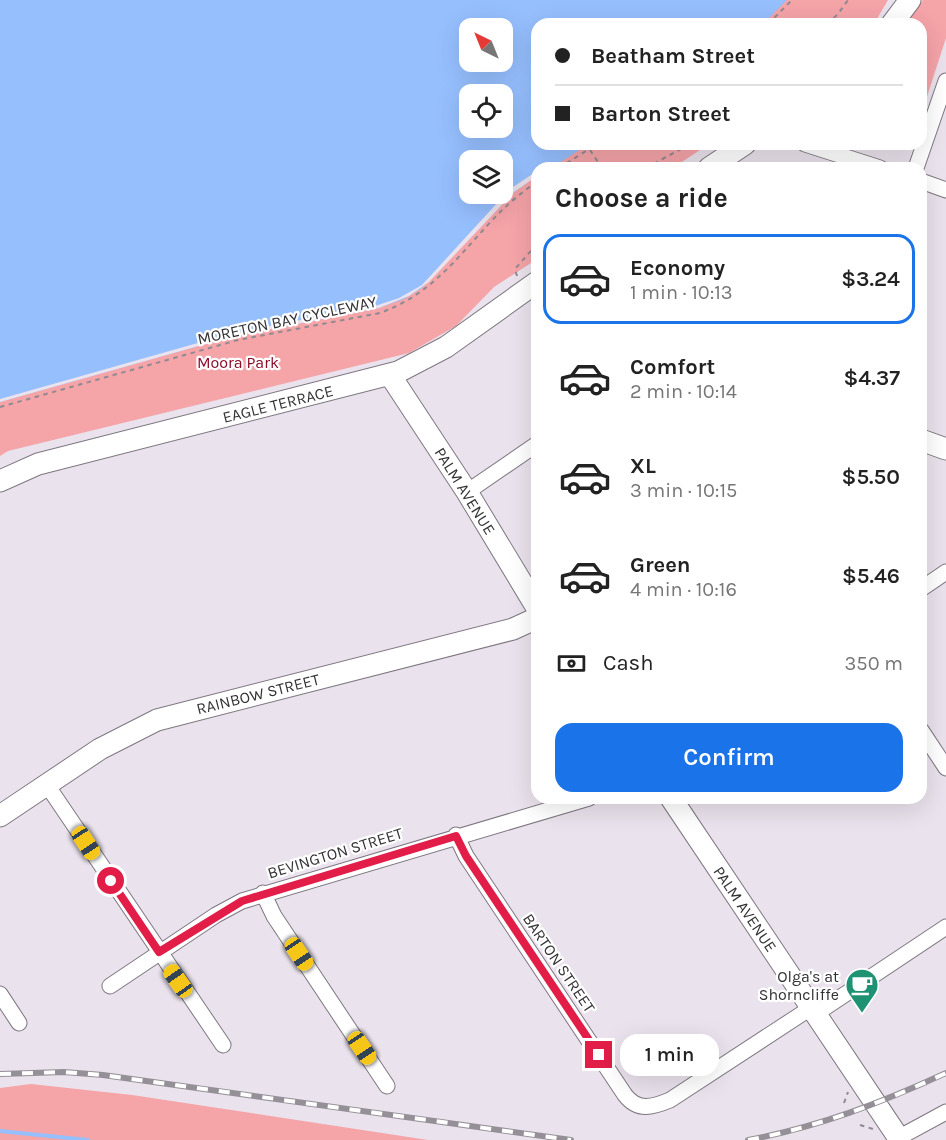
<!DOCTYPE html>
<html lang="en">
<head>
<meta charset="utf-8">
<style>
	body { margin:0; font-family:Karla,sans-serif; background:#f2f2f2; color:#222; height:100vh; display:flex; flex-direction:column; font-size:22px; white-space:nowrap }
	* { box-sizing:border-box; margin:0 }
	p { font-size:20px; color:#767676 }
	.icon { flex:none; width:33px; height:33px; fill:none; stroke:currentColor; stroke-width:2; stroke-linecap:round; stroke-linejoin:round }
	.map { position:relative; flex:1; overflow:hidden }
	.drawer { position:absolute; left:531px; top:162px; width:396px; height:642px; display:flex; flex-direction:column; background:#fff; border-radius:18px; box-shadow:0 6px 24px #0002 }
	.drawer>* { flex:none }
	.hud { position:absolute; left:531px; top:18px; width:396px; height:132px; border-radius:18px; box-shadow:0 6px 24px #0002; display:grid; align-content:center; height:132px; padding:0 24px; background:#fff }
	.needle { width:39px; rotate:317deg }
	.buttons { position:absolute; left:459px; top:18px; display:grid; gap:12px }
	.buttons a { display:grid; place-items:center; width:54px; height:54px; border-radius:12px; background:#fff; box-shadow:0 6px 24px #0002; font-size:30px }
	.end { position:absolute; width:27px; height:27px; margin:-14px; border:8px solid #e11d48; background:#fff; box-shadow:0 0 0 3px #fff }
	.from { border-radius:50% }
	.bubble { position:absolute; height:42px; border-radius:18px; background:#fff; box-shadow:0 6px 24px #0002; font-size:20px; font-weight:600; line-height:42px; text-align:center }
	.car { position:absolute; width:18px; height:36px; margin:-18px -9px; border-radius:8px; box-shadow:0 0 4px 2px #0007; background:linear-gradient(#f5c518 24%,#345 0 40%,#f5c518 0 76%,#345 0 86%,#f5c518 0) }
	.hud b { display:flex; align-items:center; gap:21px; height:57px; font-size:22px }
	.hud b+b { border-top:2px solid #e0e0e0 }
	.hud i { width:15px; height:15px; background:#222 }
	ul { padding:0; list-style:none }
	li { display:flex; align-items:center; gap:18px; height:90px; margin:0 12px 9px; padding:0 12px; border:3px solid transparent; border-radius:18px }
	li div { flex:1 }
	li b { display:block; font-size:22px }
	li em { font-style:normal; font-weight:600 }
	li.on { border-color:#1a73e8 }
	li>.icon { width:54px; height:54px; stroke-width:1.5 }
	h2 { padding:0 24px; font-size:27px; line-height:72px }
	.pay { display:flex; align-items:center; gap:15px; height:66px; padding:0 24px; font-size:22px }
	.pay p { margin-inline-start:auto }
	.primary-button { display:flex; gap:12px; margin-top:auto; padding:12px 24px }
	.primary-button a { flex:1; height:69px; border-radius:18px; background:#1a73e8; color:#fff; font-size:24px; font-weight:600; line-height:69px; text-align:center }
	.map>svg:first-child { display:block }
	.green { fill:#f5a4a8 }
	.water { fill:#96bffe; fill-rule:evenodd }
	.pier { fill:#eae2ec }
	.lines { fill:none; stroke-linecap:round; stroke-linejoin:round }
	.stream { stroke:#96bffe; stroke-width:4 }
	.street-casing { stroke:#7e7780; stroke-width:17 }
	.secondary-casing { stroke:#7e7780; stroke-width:23 }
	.path { stroke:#8f8a91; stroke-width:2; stroke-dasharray:4.5 4.5; stroke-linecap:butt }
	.street { stroke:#fff; stroke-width:15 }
	.secondary { stroke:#fff; stroke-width:21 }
	.rail-casing { stroke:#959097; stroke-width:6 }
	.rail { stroke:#fff; stroke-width:4; stroke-dasharray:11; stroke-linecap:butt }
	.route { stroke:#e11d48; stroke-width:8 }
	.labels { text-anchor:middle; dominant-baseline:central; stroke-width:4.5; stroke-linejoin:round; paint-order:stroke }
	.street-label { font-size:16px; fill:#343135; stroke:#fff }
	.park-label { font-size:16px; fill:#8a0b2a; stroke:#fff }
	.poi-label { font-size:16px; fill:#343135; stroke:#fff; text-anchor:end }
</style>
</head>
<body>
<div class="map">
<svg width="946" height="1140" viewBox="0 0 946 1140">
	<rect width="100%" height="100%" fill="#eae2ec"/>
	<path class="green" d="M784,0h104l-14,24h-114z
		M923,0h23v38l-25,77v-91h-15z
		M583,144h126l-36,24h-127z
		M537,173v86l-43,28 -38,39 -47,27 -401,98 -8,5v-57l235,-68 172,-35 111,-111z
		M31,1084l101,11 296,45h-428v-52z"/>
	<path class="water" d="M0,0h787l-24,24h-226v120h52l-38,24h-14v8l-23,16 -92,96 -18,11 -25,9 -145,28 -234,66zM470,28h32v34h-32zM470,94h32v34h-32zM470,160h32v34h-32z"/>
	<path class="pier" d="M537,171v5l-23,16 -85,90 -20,14 -30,12 -145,28 -234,66v-3l233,-66 145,-28 21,-7 23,-13 88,-96z"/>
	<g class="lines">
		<path class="stream" d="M0,1131l88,9"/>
		<g class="street-casing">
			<path id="street" d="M805,144l75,24
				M916,168l30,-87
				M921,181l25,9
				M467,492l70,-48
				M921,589l25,-17
				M921,730l25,38
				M47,785l176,260
				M456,835l10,21 159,239c13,17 28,12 45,5l133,-87 20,-4 123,-82
				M263,893l11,23 113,170
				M110,986l106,-71 26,-14 347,-103
				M0,994l19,29
				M898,1138l48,-26"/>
		</g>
		<g class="secondary-casing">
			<path id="secondary" d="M892,24l18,-24
				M709,168l36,-24
				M390,375l77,117 70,116
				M921,440l25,9
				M0,481l38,-17 360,-92 48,-25 91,-65
				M671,798l229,342
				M0,816l100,-67 57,-29 356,-91 24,-11"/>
		</g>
		<path class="path" d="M768,24l24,-24
			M827,24l11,-10 10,-14
			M590,150l10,15 6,-3 4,6
			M559,168l38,-24
			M646,168l44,-24
			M517,276l-2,-7 22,-25
			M0,407l238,-67 142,-27c74,-27 95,-91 157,-131
			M844,1103l4,-11
			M860,1125l13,4"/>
		<use href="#street" class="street"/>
		<use href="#secondary" class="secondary"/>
		<g class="rail-casing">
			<path id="rail" d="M0,1074l64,-2 39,3 468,65
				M748,1140c70,-13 133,-37 198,-67"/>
		</g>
		<use href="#rail" class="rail"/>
	</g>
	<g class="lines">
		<path class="route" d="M111,881l48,71 83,-51 214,-65 10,20 133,199"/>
	</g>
	<defs>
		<g id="cafe-pin" transform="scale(1.725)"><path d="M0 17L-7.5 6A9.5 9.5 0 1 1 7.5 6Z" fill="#1f9274" stroke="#fff"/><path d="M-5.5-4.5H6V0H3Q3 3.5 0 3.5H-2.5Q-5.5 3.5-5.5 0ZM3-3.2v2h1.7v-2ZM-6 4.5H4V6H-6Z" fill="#fff"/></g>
	</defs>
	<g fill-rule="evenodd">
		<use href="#cafe-pin" x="862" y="985"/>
	</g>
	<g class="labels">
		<g class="street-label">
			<text transform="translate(287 320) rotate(-12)">MORETON BAY CYCLEWAY</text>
			<text transform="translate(278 404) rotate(-14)">EAGLE TERRACE</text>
			<text transform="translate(465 491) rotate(58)">PALM AVENUE</text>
			<text transform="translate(258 694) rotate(-14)">RAINBOW STREET</text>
			<text transform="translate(335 853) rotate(-17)">BEVINGTON STREET</text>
			<text transform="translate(745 909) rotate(56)">PALM AVENUE</text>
			<text transform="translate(559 963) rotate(56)">BARTON STREET</text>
		</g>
		<g class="park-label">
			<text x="238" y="362">Moora Park</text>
		</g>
		<g class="poi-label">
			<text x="839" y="976">Olga's at<tspan x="839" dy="18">Shorncliffe</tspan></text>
		</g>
	</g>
</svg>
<div class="buttons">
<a><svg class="needle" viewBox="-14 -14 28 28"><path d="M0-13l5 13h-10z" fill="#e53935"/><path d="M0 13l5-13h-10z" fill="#767676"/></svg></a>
<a><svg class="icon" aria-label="locate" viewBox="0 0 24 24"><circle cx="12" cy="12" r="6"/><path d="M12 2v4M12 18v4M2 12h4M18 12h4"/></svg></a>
<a><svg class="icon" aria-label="layers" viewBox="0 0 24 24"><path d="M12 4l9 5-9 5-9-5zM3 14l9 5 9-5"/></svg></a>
</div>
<i class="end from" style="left:111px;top:881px"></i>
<i class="end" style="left:599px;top:1055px"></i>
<div class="bubble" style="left:620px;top:1034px;width:99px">1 min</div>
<i class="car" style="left:86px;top:843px;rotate:147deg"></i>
<i class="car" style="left:299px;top:954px;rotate:146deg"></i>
<i class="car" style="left:178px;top:981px;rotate:325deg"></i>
<i class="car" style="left:362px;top:1048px;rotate:146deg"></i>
<div class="hud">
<b><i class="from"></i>Beatham Street</b>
<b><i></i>Barton Street</b>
</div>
<section class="drawer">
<h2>Choose a ride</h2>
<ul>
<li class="on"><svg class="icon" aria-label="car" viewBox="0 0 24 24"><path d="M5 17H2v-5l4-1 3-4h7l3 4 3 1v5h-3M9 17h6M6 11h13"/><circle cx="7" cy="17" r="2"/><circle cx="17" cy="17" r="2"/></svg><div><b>Economy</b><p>1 min · 10:13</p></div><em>$3.24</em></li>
<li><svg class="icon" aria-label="car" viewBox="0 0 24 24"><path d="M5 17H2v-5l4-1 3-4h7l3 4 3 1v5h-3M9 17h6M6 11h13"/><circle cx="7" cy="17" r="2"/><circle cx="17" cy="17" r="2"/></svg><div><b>Comfort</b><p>2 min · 10:14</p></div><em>$4.37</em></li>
<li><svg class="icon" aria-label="car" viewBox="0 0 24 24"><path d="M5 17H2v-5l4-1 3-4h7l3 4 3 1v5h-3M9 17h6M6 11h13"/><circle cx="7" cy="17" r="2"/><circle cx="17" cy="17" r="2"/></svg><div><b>XL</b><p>3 min · 10:15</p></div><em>$5.50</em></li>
<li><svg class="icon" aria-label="car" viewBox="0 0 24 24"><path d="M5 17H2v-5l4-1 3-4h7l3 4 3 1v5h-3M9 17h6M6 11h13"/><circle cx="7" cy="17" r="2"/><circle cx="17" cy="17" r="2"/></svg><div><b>Green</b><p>4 min · 10:16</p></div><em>$5.46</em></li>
</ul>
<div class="pay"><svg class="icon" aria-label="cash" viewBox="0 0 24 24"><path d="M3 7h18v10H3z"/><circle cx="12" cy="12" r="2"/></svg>Cash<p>350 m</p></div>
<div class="primary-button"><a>Confirm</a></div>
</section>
</div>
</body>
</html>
